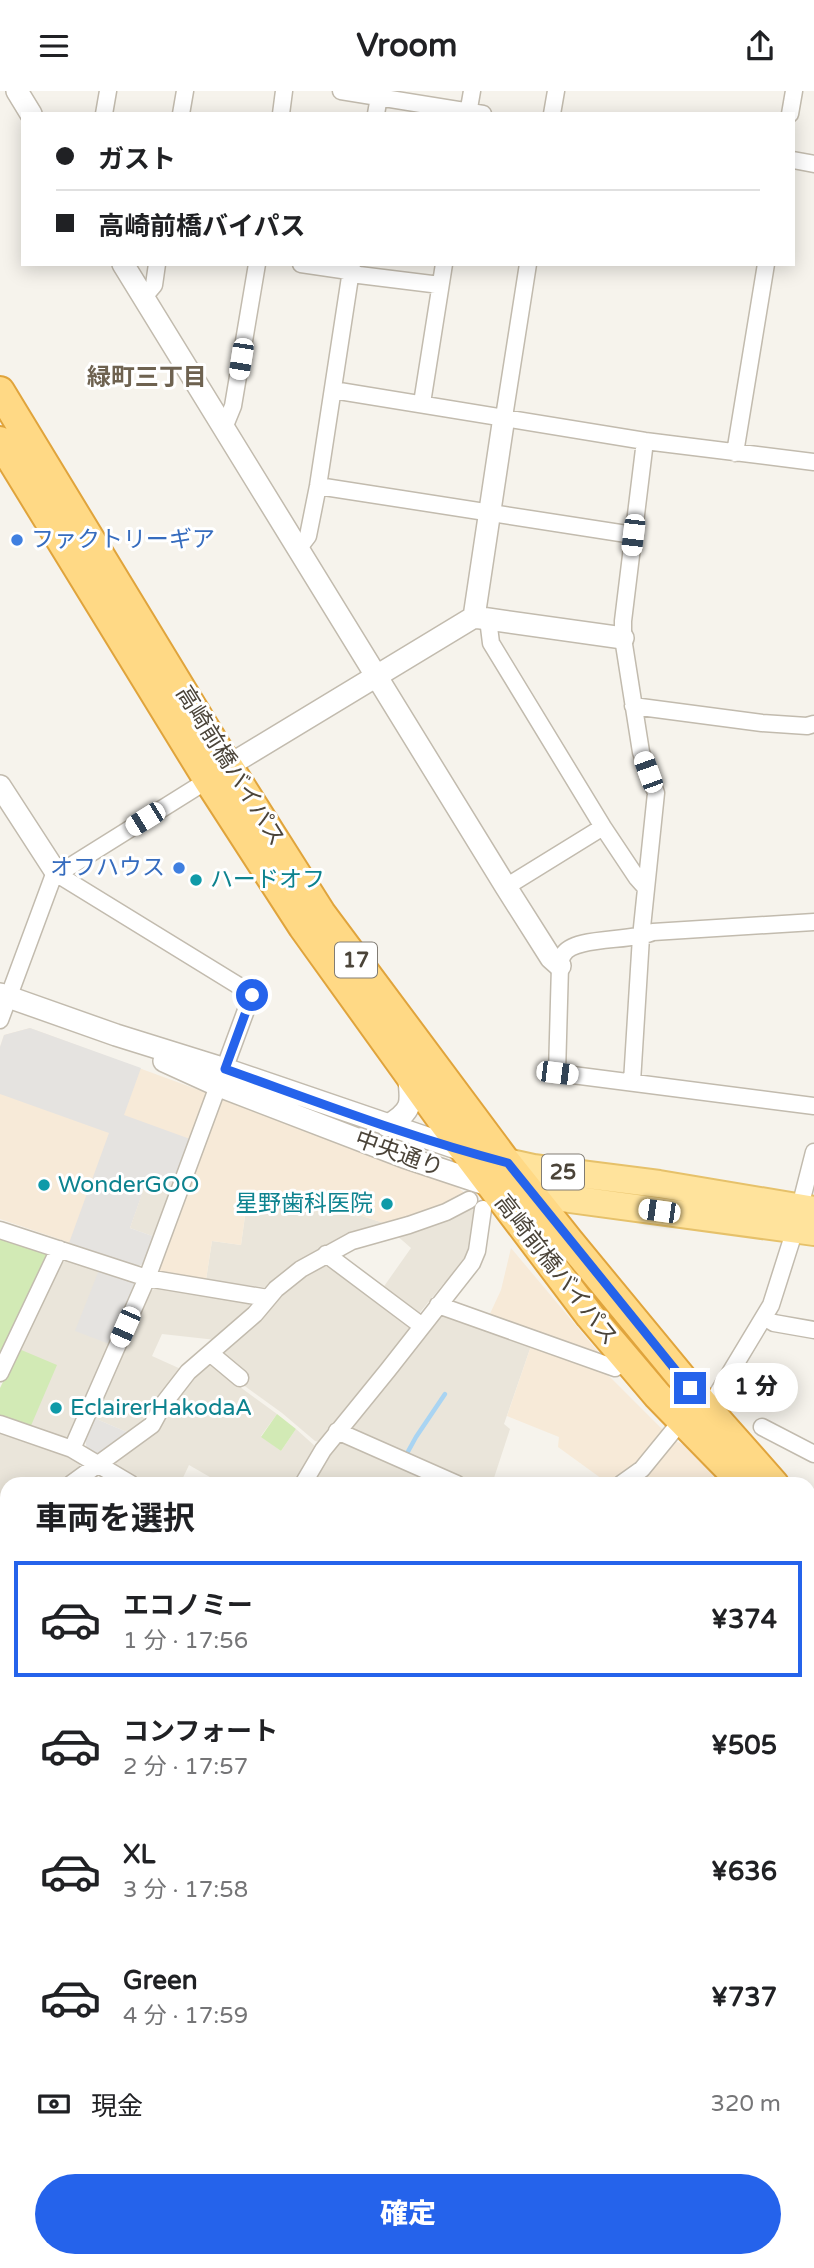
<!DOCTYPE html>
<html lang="ja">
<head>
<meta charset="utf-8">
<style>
	body { margin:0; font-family:"Varela Round","Noto Sans JP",sans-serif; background:#f6f6f6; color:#202124; height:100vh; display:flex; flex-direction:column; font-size:26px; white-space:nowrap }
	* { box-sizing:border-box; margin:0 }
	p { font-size:23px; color:#757577 }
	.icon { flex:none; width:38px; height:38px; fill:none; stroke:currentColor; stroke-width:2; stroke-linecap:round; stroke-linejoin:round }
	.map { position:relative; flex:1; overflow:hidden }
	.drawer { position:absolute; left:0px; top:1386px; width:816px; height:791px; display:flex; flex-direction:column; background:#fff; border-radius:21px 21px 0 0; box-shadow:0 4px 18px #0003 }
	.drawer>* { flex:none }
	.banner { position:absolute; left:21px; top:21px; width:774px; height:154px; border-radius:0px; box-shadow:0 4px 18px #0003; display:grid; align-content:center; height:154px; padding:0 35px; background:#fff }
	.end { position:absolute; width:32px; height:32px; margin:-16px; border:9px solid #2563eb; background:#fff; box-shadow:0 0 0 4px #fff }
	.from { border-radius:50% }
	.bubble { position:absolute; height:49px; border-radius:24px; background:#fff; box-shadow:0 4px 18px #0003; font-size:23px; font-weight:800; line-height:49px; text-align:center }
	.car { position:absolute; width:21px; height:42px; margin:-21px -10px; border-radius:9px; box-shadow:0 0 5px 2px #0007; background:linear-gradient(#fff 24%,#345 0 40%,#fff 0 76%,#345 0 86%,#fff 0) }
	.banner b { display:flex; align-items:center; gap:24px; height:66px; font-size:26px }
	.banner b+b { border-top:2px solid #e0e0e0 }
	.banner i { width:18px; height:18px; background:#202124 }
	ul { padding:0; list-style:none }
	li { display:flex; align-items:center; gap:21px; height:116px; margin:0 14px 10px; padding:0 21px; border:4px solid transparent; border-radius:0px }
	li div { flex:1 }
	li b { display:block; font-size:26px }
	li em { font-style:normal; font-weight:800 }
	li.current { border-color:#2563eb }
	li>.icon { width:63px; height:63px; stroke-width:1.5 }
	h2 { padding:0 35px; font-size:32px; line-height:84px }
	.pay { display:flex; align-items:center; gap:18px; height:77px; padding:0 35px; font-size:26px }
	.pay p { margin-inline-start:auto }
	.button { display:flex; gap:14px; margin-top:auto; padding:14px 35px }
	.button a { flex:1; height:80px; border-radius:42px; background:#2563eb; color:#fff; font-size:28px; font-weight:800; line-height:80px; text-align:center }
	header { display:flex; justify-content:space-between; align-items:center; height:91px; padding:0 35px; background:#fff; font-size:32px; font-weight:800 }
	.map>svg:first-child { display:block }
	.residential { fill:#eae5da }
	.commercial { fill:#f7ead8 }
	.green { fill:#d2eab5 }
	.parking { fill:#e5e3e0 }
	.water { fill:#a9d4f2 }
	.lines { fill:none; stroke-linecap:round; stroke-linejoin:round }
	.stream { stroke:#a9d4f2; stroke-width:4.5 }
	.minor-casing { stroke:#c2bbae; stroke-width:19 }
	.tertiary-casing { stroke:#c2bbae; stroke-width:24 }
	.primary-casing { stroke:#e6c16a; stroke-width:30 }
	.trunk-casing { stroke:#e0a43c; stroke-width:32 }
	.minor { stroke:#fff; stroke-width:16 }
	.tertiary { stroke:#fff; stroke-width:21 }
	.primary { stroke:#ffe39c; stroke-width:26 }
	.trunk { stroke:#ffd985; stroke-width:28 }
	.route { stroke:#2563eb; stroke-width:9 }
	.shop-dot { fill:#3f7fe0; stroke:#fff; stroke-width:2.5 }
	.culture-dot { fill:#0f9aa8; stroke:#fff; stroke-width:2.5 }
	.labels { text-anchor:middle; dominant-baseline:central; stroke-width:6; stroke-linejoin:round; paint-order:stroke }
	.shield { fill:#fff; stroke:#817c74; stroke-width:2 }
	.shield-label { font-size:21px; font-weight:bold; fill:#4b4439 }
	.shop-label { font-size:23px; fill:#366cbe; stroke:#fff; text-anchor:start }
	.street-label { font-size:23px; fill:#4b4439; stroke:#fff }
	.culture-label { font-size:23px; fill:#0d838f; stroke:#fff; text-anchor:start }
	.neighbourhood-label { font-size:24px; font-weight:bold; fill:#6e6250; stroke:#fff }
</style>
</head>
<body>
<header><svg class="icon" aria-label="menu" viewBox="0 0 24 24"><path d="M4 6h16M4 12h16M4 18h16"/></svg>Vroom<svg class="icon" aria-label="share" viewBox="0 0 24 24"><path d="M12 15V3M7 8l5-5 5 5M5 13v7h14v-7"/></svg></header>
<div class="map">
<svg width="814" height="2177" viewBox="0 0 814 2177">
	<rect width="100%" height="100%" fill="#f6f3ec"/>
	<path class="residential" d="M148,1085l26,9 -19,52 -25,-9z
		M248,1103l77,10 68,22 -123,62 -64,-8 6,-39 29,4z
		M473,1111l6,5 -3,34 -25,45 -7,-3 -27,33 -37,-24 31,-44 -16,-14z
		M68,1168l31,11 13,75 -40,90 -8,4 -34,-11 -11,-79 41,-85z
		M328,1168l87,66 -78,96 -11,10 -6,11 -5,-1 -33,-28 -40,-29 -23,-27 1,-6 74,-70z
		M157,1196l91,14 3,8 -35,31 -54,-6 -10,22 31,14 -34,48 -20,15 -35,-15 53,-124z
		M443,1223l88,32 -27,78 6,5 -18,55h-25l-116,-51 -3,-6 90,-110z
		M212,1267l24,26 41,30 -16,22 20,15 15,-22 20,18 -22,37h-72l-33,-19 -9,19h-37l-28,-17 -2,-5 79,-86z
		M0,1340l69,24 11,7v9l-17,13h-56v43l-7,-1z
		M339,1348l106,45h-133z
		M0,1504l7,4v207l-7,7z
		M7,1729v298l-3,7 -4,1v-299z
		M7,2046v46l-7,8v-53z
		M0,2125l7,8v37h58l12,7h-77z
		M82,2170h138l-3,7h-124z
		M232,2170h98l-1,7h-101z
		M339,2170h80l-2,7h-79z
		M426,2170h83v3l-1,4h-84z"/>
	<path class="commercial" d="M30,937l177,65 -33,92 -26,-8 -18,51 8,38 -138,-47v-172l4,-12z
		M219,1006l233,86 14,11 -17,12 -56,20 -68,-22 -77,-10 -7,51 -29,-4 -6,39 -45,-8 -3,-4z
		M511,1157l89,106 -112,-36 13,-28z
		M531,1255l65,20 15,12 54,54 -31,38 -25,14 -51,-37 1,-10 -52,-21z
		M671,1348l15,7 35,38h-80l-6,-4z
		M808,1501l6,6v64l-5,6z"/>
	<path class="green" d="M0,1145l47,15 1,7 -48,101z
		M19,1258l38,16 -27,63 -30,-11v-29z
		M277,1323l19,15 -15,22 -20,-14z"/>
	<path class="parking" d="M30,937l111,40 -17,47 66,24 -16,46 -26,-8 -18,51 25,9 -9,26 -8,3 -69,-23 40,-110 -109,-39v-47l4,-12z
		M99,1179l34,11 3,8 -24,56 -37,-14z
		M94,1327l35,15 -26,20 -7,1 -9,-4 -2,-11z"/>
	<path class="water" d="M814,1684v47l-5,7v-48z
		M533,2170h36l-2,7h-36z"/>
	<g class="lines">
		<path class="stream" d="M405,1366l11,-20 29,-43"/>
		<g class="minor-casing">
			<path id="minor" d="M341,0l142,23
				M104,23l4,-23
				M181,23l4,-23
				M281,23l3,-23
				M376,23l4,-23
				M468,23l4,-23
				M552,23l4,-23
				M790,23l4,-23
				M793,69l21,4
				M301,173l41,6 17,5 81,10
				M143,207l11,-13 3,-21
				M333,299l312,51 169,21
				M422,312l22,-139
				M504,326l24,-153
				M224,337l9,-22 24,-142
				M735,362l31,-189
				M318,395l315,49
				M298,458l10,-13 10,-50 34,-222
				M488,528l3,24 112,184 34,51 8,9
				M633,615l129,17 45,3 7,-2
				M57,783l195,120 -105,284 -75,171
				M506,796l97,-60
				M814,831l-161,10c-22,10 -80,4 -90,23 -2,3 -2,7 -3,11l-3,107 257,33
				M0,929l53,-143 155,-97
				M632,991l9,-145 15,-144 -15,-41 -18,-114v-17l22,-180
				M0,1139l147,48 121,20
				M326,1163l96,72
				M438,1214l177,63 11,-8
				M764,1226l10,6 40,7
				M210,1262l30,25
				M0,1282l59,-124
				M0,1333l72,25 59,35
				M762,1336l52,27
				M337,1340l120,53
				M71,1393l81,-59 12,-22 24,-31 67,-58 21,-25 25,-20 51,-28 57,-16 37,-13 23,-12
				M303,1393l20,-34 65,-80 84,-107 5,-12 6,-42
				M621,1393l21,-15 31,-38 42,-33 56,-93 20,-63 23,-90
				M0,1445l7,-4
				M808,1491l6,6
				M808,1616l6,-5
				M0,1729l7,-7
				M0,1756l7,4
				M0,1901l7,-10
				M0,2040l7,-1
				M0,2110l7,-10
				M0,2115l7,11
				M808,2141h6
				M73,2170l12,7
				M584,2170l83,5 27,-5
				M333,2177l1,-7
				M783,2177l2,-7"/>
		</g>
		<g class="tertiary-casing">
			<path id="tertiary" d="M17,0l14,23
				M123,173l383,623 45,71 9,8
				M474,526l30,-200
				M228,675l246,-149 149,21
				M0,695l57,88
				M0,903l116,41 109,34 243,83
				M164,970l55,25 185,71 87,29
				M387,1035c27,-16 25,-23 21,-53"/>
		</g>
		<g class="primary-casing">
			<path id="primary" d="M493,1068l40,9 126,16 155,26
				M518,1101l296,40"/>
		</g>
		<g class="trunk-casing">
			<path id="trunk" d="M0,300l228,375 93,147 186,250 62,78 136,165 69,78
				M0,350l208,339 95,147 138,192 149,197 67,79 87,89
				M808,1427l6,6
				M808,1461l6,5"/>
		</g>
		<use href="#minor" class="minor"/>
		<use href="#tertiary" class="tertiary"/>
		<use href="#primary" class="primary"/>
		<use href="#trunk" class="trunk"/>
	</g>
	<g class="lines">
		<path class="route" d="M252,904l-27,74c93,33 186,69 283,94l182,225"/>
	</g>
	<g class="shop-dot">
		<circle cx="17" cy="449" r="7"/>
		<circle cx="179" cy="777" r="7"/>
	</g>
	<g class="culture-dot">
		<circle cx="196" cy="789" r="7"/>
		<circle cx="44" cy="1094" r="7"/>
		<circle cx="387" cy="1113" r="7"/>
		<circle cx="56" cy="1317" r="7"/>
	</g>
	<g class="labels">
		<g class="shield">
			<rect x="335" y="851.5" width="42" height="35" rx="5"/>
			<rect x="542" y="1063.5" width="42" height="35" rx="5"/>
		</g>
		<g class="shield-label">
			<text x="356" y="869">17</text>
			<text x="563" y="1081">25</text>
		</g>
		<g class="shop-label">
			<text x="31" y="449">ファクトリーギア</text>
			<text x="165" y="777" text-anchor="end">オフハウス</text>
		</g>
		<g class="street-label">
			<text transform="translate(230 675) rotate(58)">高崎前橋バイパス</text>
			<text transform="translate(399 1063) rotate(20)">中央通り</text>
			<text transform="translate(556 1179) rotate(52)">高崎前橋バイパス</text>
		</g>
		<g class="culture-label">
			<text x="210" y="789">ハードオフ</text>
			<text x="58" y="1094">WonderGOO</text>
			<text x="373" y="1113" text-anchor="end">星野歯科医院</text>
			<text x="70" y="1317">EclairerHakodaA</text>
		</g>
		<g class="neighbourhood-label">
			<text x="147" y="286">緑町三丁目</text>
		</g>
	</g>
</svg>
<i class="end from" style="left:252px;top:904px"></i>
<i class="end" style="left:690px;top:1297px"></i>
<div class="bubble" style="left:714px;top:1272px;width:84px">1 分</div>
<i class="car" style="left:241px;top:268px;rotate:189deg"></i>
<i class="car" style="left:633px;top:444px;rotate:187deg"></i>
<i class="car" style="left:648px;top:681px;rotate:340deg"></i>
<i class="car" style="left:145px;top:728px;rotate:238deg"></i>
<i class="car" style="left:557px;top:982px;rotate:97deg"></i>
<i class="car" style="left:659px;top:1120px;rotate:278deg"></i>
<i class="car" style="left:125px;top:1236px;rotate:204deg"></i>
<div class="banner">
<b><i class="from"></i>ガスト</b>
<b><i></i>高崎前橋バイパス</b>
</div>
<section class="drawer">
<h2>車両を選択</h2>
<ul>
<li class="current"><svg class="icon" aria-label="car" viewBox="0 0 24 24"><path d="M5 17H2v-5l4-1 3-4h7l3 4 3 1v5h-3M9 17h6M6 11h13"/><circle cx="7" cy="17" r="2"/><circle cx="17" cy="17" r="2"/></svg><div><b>エコノミー</b><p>1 分 · 17:56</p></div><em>¥374</em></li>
<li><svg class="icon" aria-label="car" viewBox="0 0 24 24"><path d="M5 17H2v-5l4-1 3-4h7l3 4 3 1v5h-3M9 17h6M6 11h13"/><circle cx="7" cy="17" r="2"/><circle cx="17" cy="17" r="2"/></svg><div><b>コンフォート</b><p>2 分 · 17:57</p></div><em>¥505</em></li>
<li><svg class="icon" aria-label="car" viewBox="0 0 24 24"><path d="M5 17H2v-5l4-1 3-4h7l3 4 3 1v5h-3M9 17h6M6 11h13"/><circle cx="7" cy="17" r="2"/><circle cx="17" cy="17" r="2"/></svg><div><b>XL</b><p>3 分 · 17:58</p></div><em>¥636</em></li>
<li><svg class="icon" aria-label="car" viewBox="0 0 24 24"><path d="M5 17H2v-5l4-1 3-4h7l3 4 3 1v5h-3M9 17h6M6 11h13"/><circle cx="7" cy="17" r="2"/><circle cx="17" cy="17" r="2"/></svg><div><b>Green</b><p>4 分 · 17:59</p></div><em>¥737</em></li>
</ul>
<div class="pay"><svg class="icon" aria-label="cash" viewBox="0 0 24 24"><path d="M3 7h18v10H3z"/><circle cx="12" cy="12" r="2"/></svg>現金<p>320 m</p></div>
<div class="button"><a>確定</a></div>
</section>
</div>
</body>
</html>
